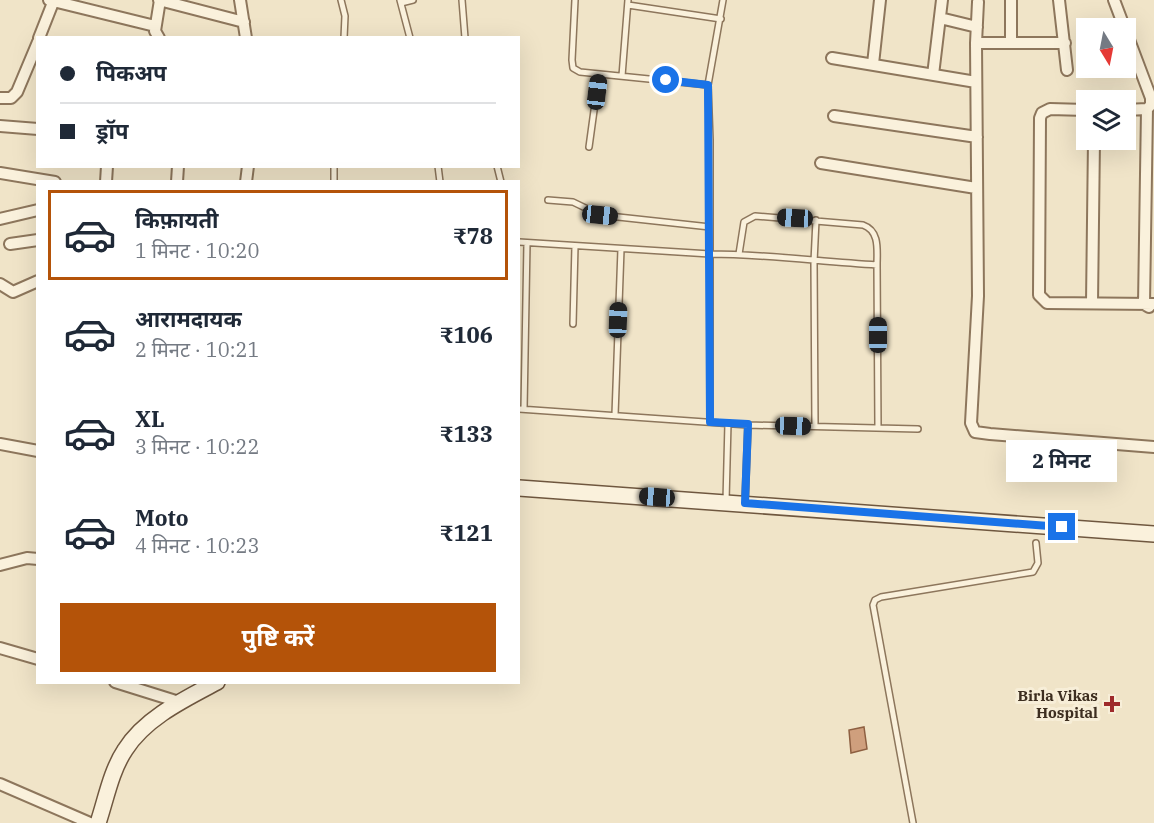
<!DOCTYPE html>
<html lang="hi">
<head>
<meta charset="utf-8">
<style>
	body { margin:0; font-family:"IBM Plex Serif","Noto Sans Devanagari",serif; background:#f6f6f7; color:#1f2937; height:100vh; display:flex; flex-direction:column; font-size:22px; white-space:nowrap }
	* { box-sizing:border-box; margin:0 }
	p { font-size:20px; color:#747a83 }
	.icon { flex:none; width:33px; height:33px; fill:none; stroke:currentColor; stroke-width:2; stroke-linecap:round; stroke-linejoin:round }
	.map { position:relative; flex:1; overflow:hidden }
	.side { position:absolute; left:36px; top:180px; width:484px; height:504px; display:flex; flex-direction:column; background:#fff; border-radius:0px; box-shadow:0 6px 24px #0002 }
	.side>* { flex:none }
	.banner { position:absolute; left:36px; top:36px; width:484px; height:132px; border-radius:0px; box-shadow:0 6px 24px #0002; display:grid; align-content:center; height:132px; padding:0 24px; background:#fff }
	.needle { width:39px; rotate:170deg }
	.controls { position:absolute; left:1076px; top:18px; display:grid; gap:12px }
	.controls a { display:grid; place-items:center; width:60px; height:60px; border-radius:0px; background:#fff; box-shadow:0 6px 24px #0002; font-size:30px }
	.end { position:absolute; width:27px; height:27px; margin:-14px; border:8px solid #1a73e8; background:#fff; box-shadow:0 0 0 3px #fff }
	.from { border-radius:50% }
	.bubble { position:absolute; height:42px; border-radius:0px; background:#fff; box-shadow:0 6px 24px #0002; font-size:20px; font-weight:700; line-height:42px; text-align:center }
	.car { position:absolute; width:18px; height:36px; margin:-18px -9px; border-radius:8px; box-shadow:0 0 4px 2px #0007; background:linear-gradient(#222 24%,#8ab4d8 0 40%,#222 0 76%,#8ab4d8 0 86%,#222 0) }
	.banner b { display:flex; align-items:center; gap:21px; height:57px; font-size:22px }
	.banner b+b { border-top:2px solid #e0e1e3 }
	.banner i { width:15px; height:15px; background:#1f2937 }
	ul { padding:10px 0 0; list-style:none }
	li { display:flex; align-items:center; gap:18px; height:90px; margin:0 12px 9px; padding:0 12px; border:3px solid transparent; border-radius:0px }
	li div { flex:1 }
	li b { display:block; font-size:22px }
	li em { font-style:normal; font-weight:700 }
	li.active { border-color:#b45309 }
	li>.icon { width:54px; height:54px; stroke-width:1.5 }
	.button { display:flex; gap:12px; margin-top:auto; padding:12px 24px }
	.button a { flex:1; height:69px; border-radius:0px; background:#b45309; color:#fff; font-size:24px; font-weight:700; line-height:69px; text-align:center }
	.map>svg:first-child { display:block }
	.building { fill:#cf9f7d; stroke:#8d5f41; stroke-width:1.5 }
	.lines { fill:none; stroke-linecap:round; stroke-linejoin:round }
	.lane-casing { stroke:#8d765c; stroke-width:8 }
	.street-casing { stroke:#8d765c; stroke-width:14 }
	.secondary-casing { stroke:#6f573f; stroke-width:18 }
	.lane { stroke:#faf1dc; stroke-width:5 }
	.street { stroke:#faf1dc; stroke-width:10 }
	.secondary { stroke:#faf1dc; stroke-width:15 }
	.route { stroke:#1a73e8; stroke-width:8 }
	.poi-dot { fill:#9e2a2b; stroke:#f7eed8; stroke-width:2 }
	.labels { text-anchor:middle; dominant-baseline:central; stroke-width:6; stroke-linejoin:round; paint-order:stroke }
	.poi-label { font-size:15px; font-weight:bold; fill:#3d2e20; stroke:#f7eed8; text-anchor:end }
</style>
</head>
<body>
<div class="map">
<svg width="1154" height="823" viewBox="0 0 1154 823">
	<rect width="100%" height="100%" fill="#f0e4c8"/>
	<path class="building" d="M864,727l3,22 -16,4 -2,-23z"/>
	<g class="lines">
		<g class="lane-casing">
			<path id="lane" d="M341,0l4,16 -1,22
				M400,0l10,38
				M462,0l3,38
				M575,0l-3,60 1,8 7,4 128,13
				M401,3l12,-3
				M628,5l93,14
				M622,76l6,-76
				M589,147l10,-73
				M334,166v16
				M438,166l2,16
				M497,166l4,16
				M548,200l25,2 27,13 110,12
				M519,242l191,12c55,0 112,8 167,11
				M739,254l5,-32 11,-6 108,9c17,6 14,25 14,40l1,163
				M573,324l2,-78
				M519,409l229,16 170,4
				M524,409l3,-166
				M615,415l6,-166
				M710,422v-282l-2,-55 15,-85
				M815,426l-1,-164 2,-42
				M726,501l2,-78
				M745,503l3,-78
				M913,823l-40,-218 2,-5 6,-3 152,-25 5,-9 -2,-20"/>
		</g>
		<g class="street-casing">
			<path id="street" d="M49,0l106,26
				M159,0l85,22
				M240,0l6,38
				M1059,0l8,70
				M1114,0l37,98v7l-4,4 -22,1
				M978,2l-2,41 2,253 -7,127 4,9 15,2 164,13
				M940,18l37,9
				M39,38l15,-38
				M159,38l-4,-7 5,-31
				M976,43h89
				M1011,43v-43
				M832,58l144,24
				M873,64l7,-64
				M933,75l9,-75
				M0,98h11l6,-6 21,-50
				M1147,109l-3,195 5,3
				M1086,110l-36,-1 -8,4 -2,5 -1,177 8,8 107,1
				M834,116l143,21
				M0,126l38,3
				M821,163l155,25
				M0,173l55,9
				M106,182l1,-16
				M177,182l1,-16
				M246,182l2,-16
				M0,219l38,-9
				M10,244l28,-4
				M0,284l13,8 25,-11
				M1092,303l2,-163
				M0,444l38,7
				M0,565l27,-7 11,1
				M0,648l38,11
				M115,682l64,20
				M0,784l90,39"/>
		</g>
		<g class="secondary-casing">
			<path id="secondary" d="M519,488l635,46
				M98,823c8,-24 13,-52 27,-73 20,-32 60,-51 92,-68"/>
		</g>
		<use href="#lane" class="lane"/>
		<use href="#street" class="street"/>
		<use href="#secondary" class="secondary"/>
	</g>
	<g class="lines">
		<path class="route" d="M666,80l42,5 2,337 38,2 -3,79 317,24"/>
	</g>
	<path class="poi-dot" d="M1109 695h6v6h6v6h-6v6h-6v-6h-6v-6h6z"/>
	<g class="labels">
		<g class="poi-label">
			<text x="1098" y="695">Birla Vikas<tspan x="1098" dy="17">Hospital</tspan></text>
		</g>
	</g>
</svg>
<div class="controls">
<a><svg class="needle" viewBox="-14 -14 28 28"><path d="M0-13l5 13h-10z" fill="#e53935"/><path d="M0 13l5-13h-10z" fill="#747a83"/></svg></a>
<a><svg class="icon" aria-label="layers" viewBox="0 0 24 24"><path d="M12 4l9 5-9 5-9-5zM3 14l9 5 9-5"/></svg></a>
</div>
<i class="end from" style="left:666px;top:80px"></i>
<i class="end" style="left:1062px;top:527px"></i>
<div class="bubble" style="left:1006px;top:440px;width:111px">2 मिनट</div>
<i class="car" style="left:597px;top:92px;rotate:7deg"></i>
<i class="car" style="left:600px;top:215px;rotate:96deg"></i>
<i class="car" style="left:795px;top:218px;rotate:273deg"></i>
<i class="car" style="left:618px;top:320px;rotate:2deg"></i>
<i class="car" style="left:878px;top:335px;rotate:0deg"></i>
<i class="car" style="left:793px;top:426px;rotate:92deg"></i>
<i class="car" style="left:657px;top:497px;rotate:274deg"></i>
<div class="banner">
<b><i class="from"></i>पिकअप</b>
<b><i></i>ड्रॉप</b>
</div>
<section class="side">
<ul>
<li class="active"><svg class="icon" aria-label="car" viewBox="0 0 24 24"><path d="M5 17H2v-5l4-1 3-4h7l3 4 3 1v5h-3M9 17h6M6 11h13"/><circle cx="7" cy="17" r="2"/><circle cx="17" cy="17" r="2"/></svg><div><b>किफ़ायती</b><p>1 मिनट · 10:20</p></div><em>₹78</em></li>
<li><svg class="icon" aria-label="car" viewBox="0 0 24 24"><path d="M5 17H2v-5l4-1 3-4h7l3 4 3 1v5h-3M9 17h6M6 11h13"/><circle cx="7" cy="17" r="2"/><circle cx="17" cy="17" r="2"/></svg><div><b>आरामदायक</b><p>2 मिनट · 10:21</p></div><em>₹106</em></li>
<li><svg class="icon" aria-label="car" viewBox="0 0 24 24"><path d="M5 17H2v-5l4-1 3-4h7l3 4 3 1v5h-3M9 17h6M6 11h13"/><circle cx="7" cy="17" r="2"/><circle cx="17" cy="17" r="2"/></svg><div><b>XL</b><p>3 मिनट · 10:22</p></div><em>₹133</em></li>
<li><svg class="icon" aria-label="car" viewBox="0 0 24 24"><path d="M5 17H2v-5l4-1 3-4h7l3 4 3 1v5h-3M9 17h6M6 11h13"/><circle cx="7" cy="17" r="2"/><circle cx="17" cy="17" r="2"/></svg><div><b>Moto</b><p>4 मिनट · 10:23</p></div><em>₹121</em></li>
</ul>
<div class="button"><a>पुष्टि करें</a></div>
</section>
</div>
</body>
</html>
